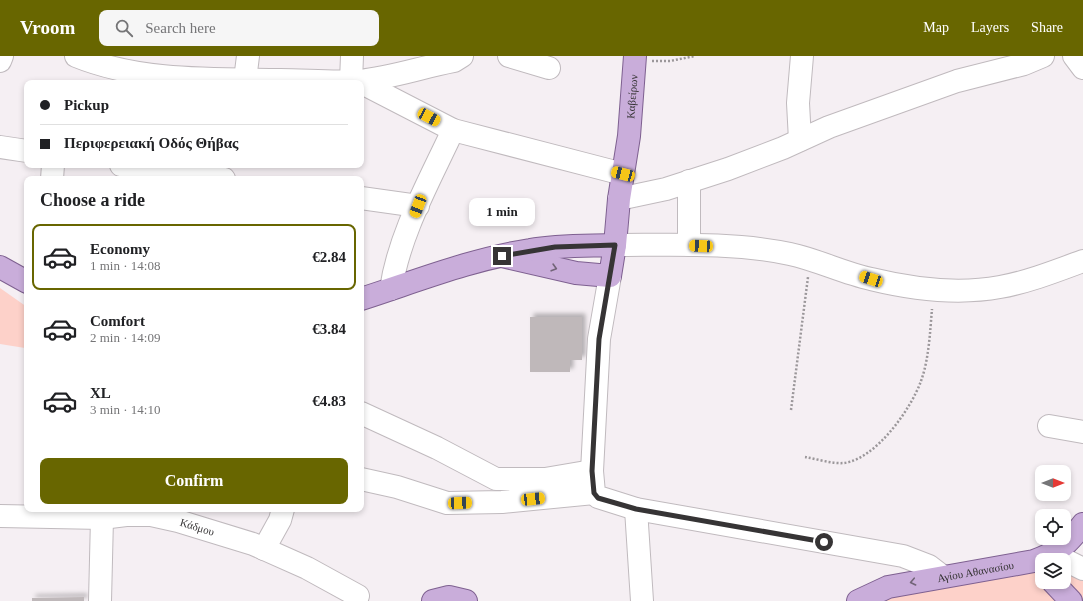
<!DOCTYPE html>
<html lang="en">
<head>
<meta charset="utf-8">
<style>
	body { margin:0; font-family:"Times New Roman",serif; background:#f6f6f6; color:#202124; height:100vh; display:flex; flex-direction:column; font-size:15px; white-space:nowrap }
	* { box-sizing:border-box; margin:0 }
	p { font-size:13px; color:#757577 }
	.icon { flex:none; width:22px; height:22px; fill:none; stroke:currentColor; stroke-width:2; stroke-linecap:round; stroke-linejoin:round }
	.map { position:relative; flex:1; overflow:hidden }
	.panel { position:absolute; left:24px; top:120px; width:340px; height:336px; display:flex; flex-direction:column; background:#fff; border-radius:8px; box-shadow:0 2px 6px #0003 }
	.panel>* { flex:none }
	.top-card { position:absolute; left:24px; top:24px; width:340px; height:88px; border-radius:8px; box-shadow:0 2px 6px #0003; display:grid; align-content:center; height:88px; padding:0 16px; background:#fff }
	.needle { width:26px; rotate:90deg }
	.tools { position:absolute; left:1035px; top:409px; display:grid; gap:8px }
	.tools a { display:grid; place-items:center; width:36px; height:36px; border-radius:8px; background:#fff; box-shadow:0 2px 6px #0003; font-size:20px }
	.end { position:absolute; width:18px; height:18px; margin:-9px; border:5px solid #363435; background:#fff; box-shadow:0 0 0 2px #fff }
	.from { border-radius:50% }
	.bubble { position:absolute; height:28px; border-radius:8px; background:#fff; box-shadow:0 2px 6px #0003; font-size:13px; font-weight:700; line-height:28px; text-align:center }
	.car { position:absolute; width:12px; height:24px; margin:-12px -6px; border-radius:5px; box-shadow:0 0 3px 1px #0007; background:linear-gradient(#f5c518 24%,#345 0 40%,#f5c518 0 76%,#345 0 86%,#f5c518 0) }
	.top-card b { display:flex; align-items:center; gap:14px; height:38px; font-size:15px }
	.top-card b+b { border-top:1px solid #e0e0e0 }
	.top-card i { width:10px; height:10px; background:#202124 }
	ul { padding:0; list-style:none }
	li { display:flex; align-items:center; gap:12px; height:66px; margin:0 8px 6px; padding:0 8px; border:2px solid transparent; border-radius:8px }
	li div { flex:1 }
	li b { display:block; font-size:15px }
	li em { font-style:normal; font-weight:700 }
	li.current { border-color:#686600 }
	li>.icon { width:36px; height:36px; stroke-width:1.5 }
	h2 { padding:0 16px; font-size:18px; line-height:48px }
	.cta { display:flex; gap:8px; margin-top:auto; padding:8px 16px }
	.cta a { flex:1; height:46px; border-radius:8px; background:#686600; color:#fff; font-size:16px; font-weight:700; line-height:46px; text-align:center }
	header { display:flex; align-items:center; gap:24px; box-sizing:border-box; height:56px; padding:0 20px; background:#686600; color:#fff }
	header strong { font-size:19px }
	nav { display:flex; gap:22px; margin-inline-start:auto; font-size:14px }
	.search { width:280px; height:36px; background:#f6f6f6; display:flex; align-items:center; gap:10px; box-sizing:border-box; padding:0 14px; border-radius:8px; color:#757577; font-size:15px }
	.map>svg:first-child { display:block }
	.green { fill:#fdd1c9 }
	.building { fill:#bfb8ba; filter:url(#shadow) }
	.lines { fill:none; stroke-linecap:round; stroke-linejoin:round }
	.minor-casing { stroke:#c0babe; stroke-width:24 }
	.major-casing { stroke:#7e6090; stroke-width:24 }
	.path { stroke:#9b979a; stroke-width:2.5; stroke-dasharray:2 2; stroke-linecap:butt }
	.minor { stroke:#fff; stroke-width:22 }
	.major { stroke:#c9adda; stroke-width:22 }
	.oneway { stroke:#716477 }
	.route { stroke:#363435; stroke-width:5 }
	.labels { text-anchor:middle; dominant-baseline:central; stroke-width:3; stroke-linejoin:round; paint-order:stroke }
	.street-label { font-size:11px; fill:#363435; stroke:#f5eff3 }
</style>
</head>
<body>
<header>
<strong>Vroom</strong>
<div class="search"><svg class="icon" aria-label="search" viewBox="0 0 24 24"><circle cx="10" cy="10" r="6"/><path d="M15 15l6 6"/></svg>Search here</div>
<nav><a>Map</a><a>Layers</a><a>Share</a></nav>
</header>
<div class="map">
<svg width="1083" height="545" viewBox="0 0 1083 545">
	<defs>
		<filter id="shadow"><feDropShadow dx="3.5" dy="-3.5" stdDeviation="2" flood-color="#0004"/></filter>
	</defs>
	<rect width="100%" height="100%" fill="#f5eff3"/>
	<path class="green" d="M0,232l27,19v39l-2,2 -25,-4z
		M1042,510v16h22v-10l19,9v20h-208l22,-9z"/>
	<path class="building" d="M530,261h52v43h-12v12h-40z
		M84,541v4h-52v-3z"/>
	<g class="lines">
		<g class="minor-casing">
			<g id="minor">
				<path d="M76,0c64,26 136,23 204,24 26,0 53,3 79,1 32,-3 63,-14 95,-20l8,-5"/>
				<path d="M509,0l40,12"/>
				<path d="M1074,0l9,12"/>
				<path d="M0,5l2,-5"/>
				<path d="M245,24l3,-24"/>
				<path d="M351,25l1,-25"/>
				<path d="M358,25l95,49 170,44"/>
				<path d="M800,84l-2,-37 4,-47"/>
				<path d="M0,91l27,4"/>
				<path d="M121,109l103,14"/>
				<path d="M52,123l1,-14"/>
				<path d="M689,125v64"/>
				<path d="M361,142l57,8"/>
				<path d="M619,143l47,-10 62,-20 55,-21 46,-21 128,-46 67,-17 19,-8"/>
				<path d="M615,189c57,0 119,-3 175,9 28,6 53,19 81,25 41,10 86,16 129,8 28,-5 56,-16 83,-26"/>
				<path d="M610,220l-11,63 -7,132 2,22 4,4 38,12 267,47 26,10 13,10"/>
				<path d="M391,233c8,-55 39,-109 62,-159"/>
				<path d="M361,357l76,35 59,31h49l47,-8"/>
				<path d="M1049,370l34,6"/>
				<path d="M361,423l36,8 50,16 55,-1 92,-9"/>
				<path d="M636,453l6,92"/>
				<path id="s1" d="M0,460l102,2 24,-3h25l27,6 75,23 54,24 51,28"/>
				<path d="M264,493l16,-29 3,-11"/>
				<path d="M1053,498l30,15"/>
				<path d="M100,545l2,-83"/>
			</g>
		</g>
		<g class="major-casing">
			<g id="major">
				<path id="s2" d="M502,200l74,17 34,3 5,-31 4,-46 10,-63 6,-80"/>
				<path d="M0,211l27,15"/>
				<path d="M361,243c56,-18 111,-40 169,-49 28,-5 57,-4 85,-5"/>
				<path d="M1053,526l18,19"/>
				<path d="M433,545l16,-4 17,4"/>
				<path id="s3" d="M858,545l30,-14 146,-26c26,-10 32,-15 49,-37"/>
			</g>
		</g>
		<path class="path" d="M652,5h18l25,-5
			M791,354l17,-133
			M805,401c12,2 27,7 39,6 32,-4 67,-54 77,-82 8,-22 9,-49 11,-72"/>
		<use href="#minor" class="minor"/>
		<use href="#major" class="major"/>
	</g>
	<defs><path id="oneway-chevron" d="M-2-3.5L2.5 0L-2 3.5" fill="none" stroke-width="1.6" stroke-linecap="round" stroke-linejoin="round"/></defs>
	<g class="oneway">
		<use href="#oneway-chevron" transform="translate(554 212) rotate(16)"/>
		<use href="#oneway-chevron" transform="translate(913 526) rotate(168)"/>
	</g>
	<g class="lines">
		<path class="route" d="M502,200l53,-9 60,-2 -16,94 -7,132 2,22 4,5 38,11 188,33"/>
	</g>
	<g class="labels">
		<g class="street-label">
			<text stroke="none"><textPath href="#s2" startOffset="291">Καβείρων</textPath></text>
			<text stroke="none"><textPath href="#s1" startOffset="199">Κάδμου</textPath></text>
			<text stroke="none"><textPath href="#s3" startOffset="122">Αγίου Αθανασίου</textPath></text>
		</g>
	</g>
</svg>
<div class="tools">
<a><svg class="needle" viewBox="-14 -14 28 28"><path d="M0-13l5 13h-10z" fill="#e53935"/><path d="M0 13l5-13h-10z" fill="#757577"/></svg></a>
<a><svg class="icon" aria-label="locate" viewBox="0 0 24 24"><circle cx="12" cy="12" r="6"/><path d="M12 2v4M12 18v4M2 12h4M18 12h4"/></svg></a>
<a><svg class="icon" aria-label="layers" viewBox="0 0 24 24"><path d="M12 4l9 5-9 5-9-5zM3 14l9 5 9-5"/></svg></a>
</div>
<i class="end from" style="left:824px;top:486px"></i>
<i class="end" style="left:502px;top:200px"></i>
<div class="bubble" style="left:469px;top:142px;width:66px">1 min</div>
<i class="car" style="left:429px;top:61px;rotate:118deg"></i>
<i class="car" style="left:623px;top:118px;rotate:285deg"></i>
<i class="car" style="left:418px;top:150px;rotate:201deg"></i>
<i class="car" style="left:701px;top:190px;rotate:273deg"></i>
<i class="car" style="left:871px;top:223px;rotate:288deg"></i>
<i class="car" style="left:533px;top:443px;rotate:84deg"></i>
<i class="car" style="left:460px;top:447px;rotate:88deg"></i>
<div class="top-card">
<b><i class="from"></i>Pickup</b>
<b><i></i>Περιφερειακή Οδός Θήβας</b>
</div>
<section class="panel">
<h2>Choose a ride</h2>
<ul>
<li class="current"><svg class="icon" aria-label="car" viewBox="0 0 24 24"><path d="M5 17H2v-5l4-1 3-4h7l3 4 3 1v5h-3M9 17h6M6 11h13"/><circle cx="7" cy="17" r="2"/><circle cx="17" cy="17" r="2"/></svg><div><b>Economy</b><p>1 min · 14:08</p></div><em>€2.84</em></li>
<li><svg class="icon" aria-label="car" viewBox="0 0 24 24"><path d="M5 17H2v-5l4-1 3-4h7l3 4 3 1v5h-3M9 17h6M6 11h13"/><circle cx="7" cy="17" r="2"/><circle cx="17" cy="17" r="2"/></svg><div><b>Comfort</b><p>2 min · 14:09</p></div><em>€3.84</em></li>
<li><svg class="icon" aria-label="car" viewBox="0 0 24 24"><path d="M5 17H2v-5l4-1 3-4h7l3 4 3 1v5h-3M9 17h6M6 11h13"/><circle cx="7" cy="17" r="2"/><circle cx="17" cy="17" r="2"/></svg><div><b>XL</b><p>3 min · 14:10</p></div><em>€4.83</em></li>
</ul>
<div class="cta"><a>Confirm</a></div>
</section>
</div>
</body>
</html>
